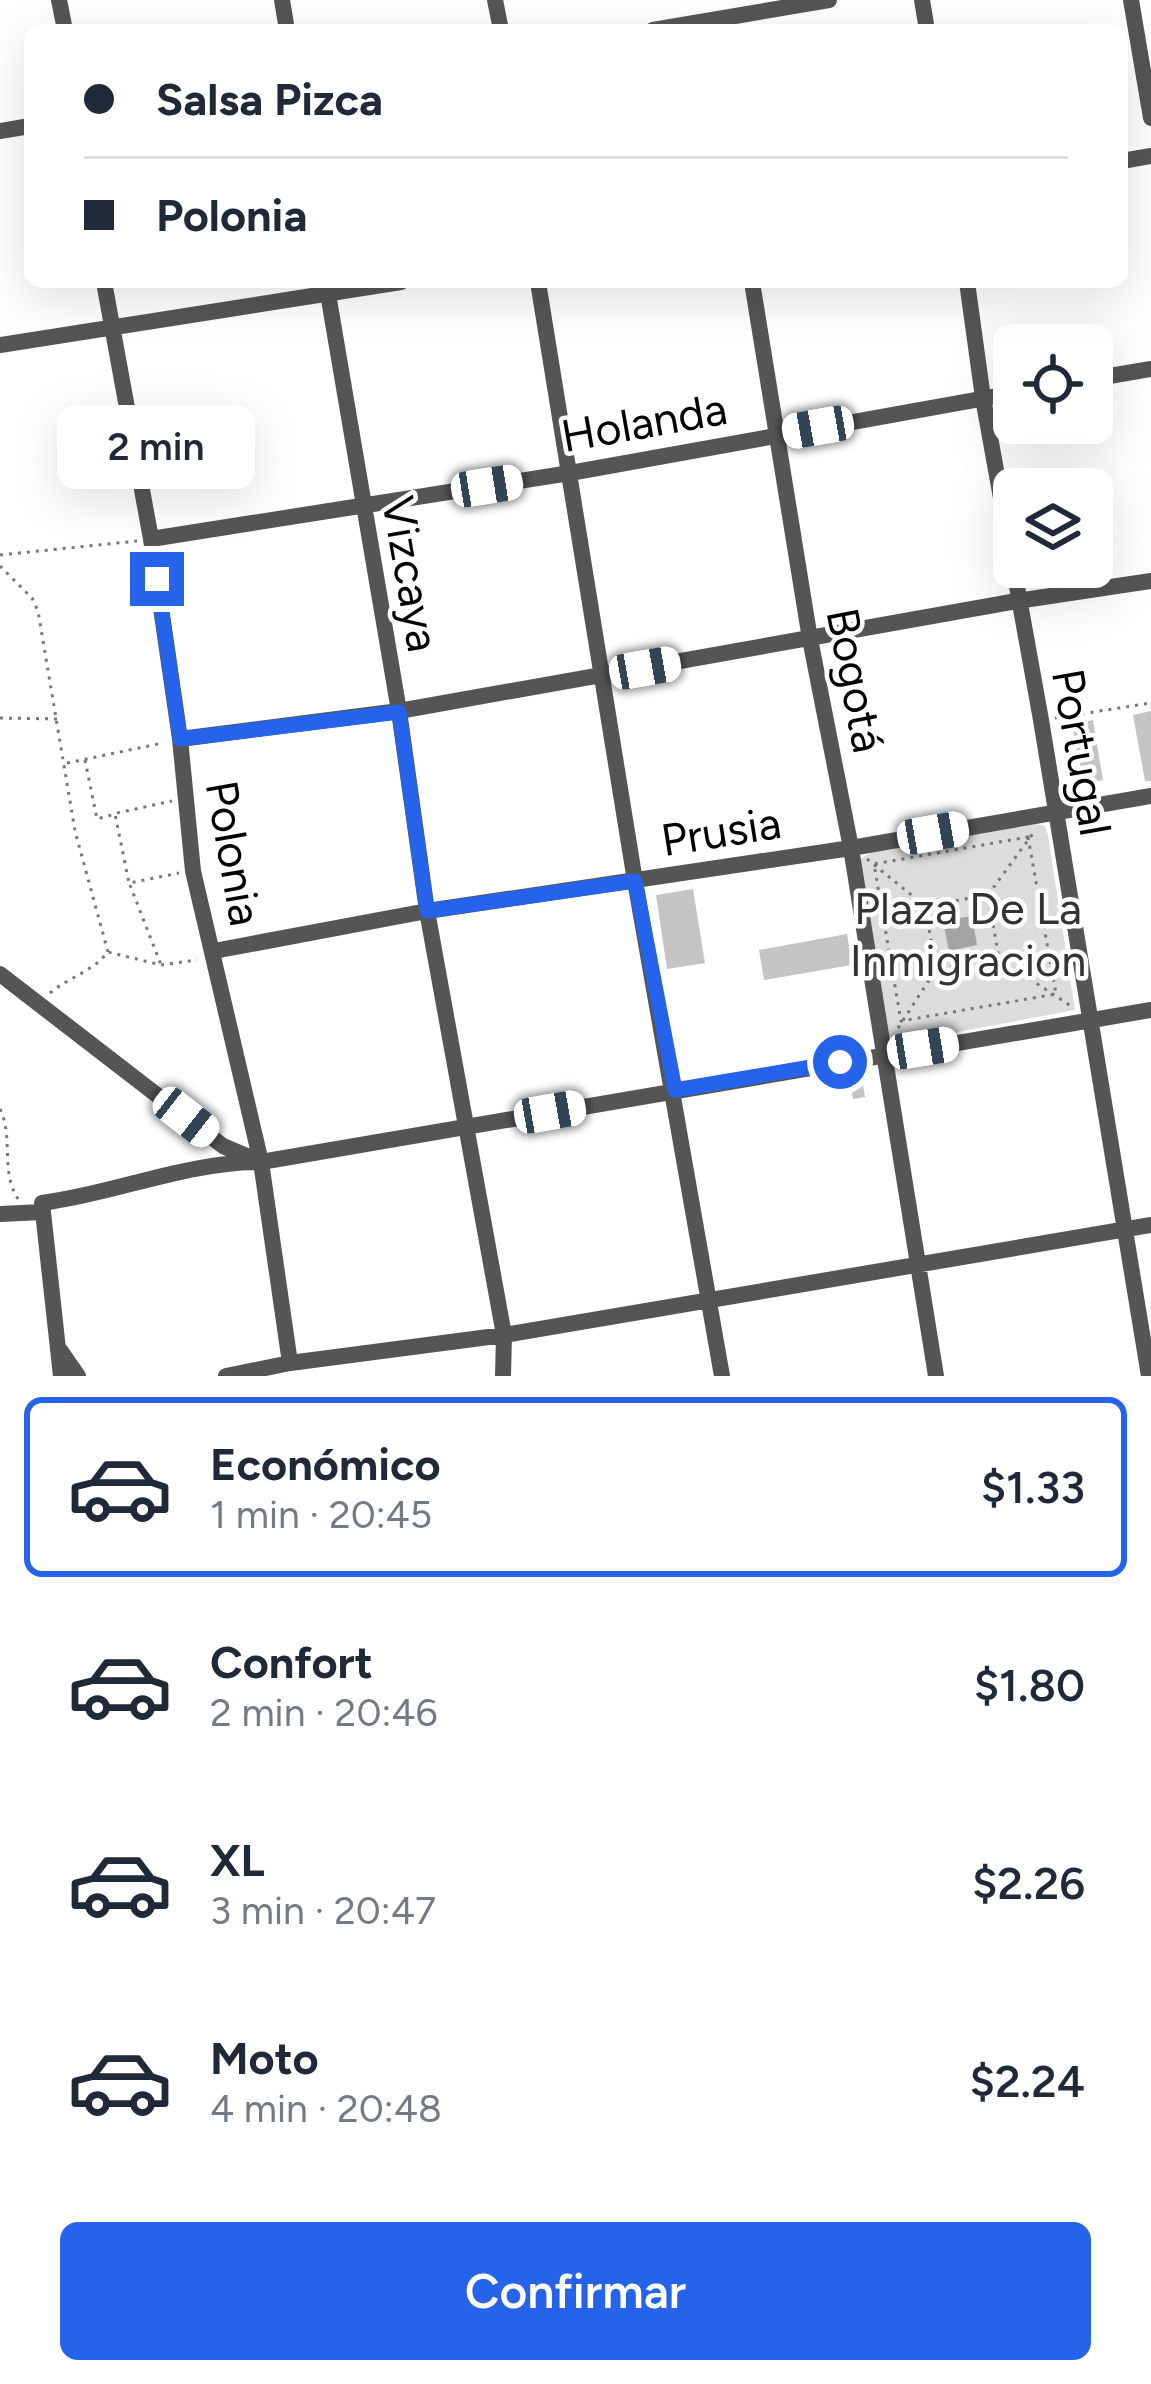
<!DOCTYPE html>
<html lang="es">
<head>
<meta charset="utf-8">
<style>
	body { margin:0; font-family:Figtree,sans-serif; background:#f6f6f7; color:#1f2937; height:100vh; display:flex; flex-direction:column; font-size:45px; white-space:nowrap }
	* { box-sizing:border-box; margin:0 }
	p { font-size:39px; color:#747a83 }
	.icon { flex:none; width:66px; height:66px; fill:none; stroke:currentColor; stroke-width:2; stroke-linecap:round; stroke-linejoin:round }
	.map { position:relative; height:1376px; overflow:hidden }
	.details { display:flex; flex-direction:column; background:#fff; flex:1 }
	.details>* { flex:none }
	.guide { position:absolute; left:24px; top:24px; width:1104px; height:264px; border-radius:18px; box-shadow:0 12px 48px #0002; display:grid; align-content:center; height:264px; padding:0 60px; background:#fff }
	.buttons { position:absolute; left:993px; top:324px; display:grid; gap:24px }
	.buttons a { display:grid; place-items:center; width:120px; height:120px; border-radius:18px; background:#fff; box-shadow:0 12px 48px #0002; font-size:60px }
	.end { position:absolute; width:54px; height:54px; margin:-27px; border:15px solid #2563eb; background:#fff; box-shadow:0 0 0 6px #fff }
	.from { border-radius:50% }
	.bubble { position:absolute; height:84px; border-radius:18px; background:#fff; box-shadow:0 12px 48px #0002; font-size:39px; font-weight:600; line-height:84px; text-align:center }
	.car { position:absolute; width:36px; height:72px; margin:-36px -18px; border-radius:15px; box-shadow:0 0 9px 3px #0007; background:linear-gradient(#fff 24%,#345 0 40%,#fff 0 76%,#345 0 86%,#fff 0) }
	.guide b { display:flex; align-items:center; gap:42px; height:114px; font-size:45px }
	.guide b+b { border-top:3px solid #e0e1e3 }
	.guide i { width:30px; height:30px; background:#1f2937 }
	ul { padding:21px 0 0; list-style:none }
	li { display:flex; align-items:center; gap:36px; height:180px; margin:0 24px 18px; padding:0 36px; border:6px solid transparent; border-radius:18px }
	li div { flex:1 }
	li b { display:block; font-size:45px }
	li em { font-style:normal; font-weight:600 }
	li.on { border-color:#2563eb }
	li>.icon { width:108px; height:108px; stroke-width:1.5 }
	.primary-button { display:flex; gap:24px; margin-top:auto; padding:24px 60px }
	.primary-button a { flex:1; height:138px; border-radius:18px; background:#2563eb; color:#fff; font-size:48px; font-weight:600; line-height:138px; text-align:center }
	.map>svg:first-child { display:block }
	.green { fill:#dcdcdc }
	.water { fill:#a3a3a3 }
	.building { fill:#c4c4c4 }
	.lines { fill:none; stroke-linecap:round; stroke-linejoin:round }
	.path { stroke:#777; stroke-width:3; stroke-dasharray:3 6; stroke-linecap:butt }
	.minor { stroke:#555; stroke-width:16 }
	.route { stroke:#2563eb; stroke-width:15 }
	.labels { text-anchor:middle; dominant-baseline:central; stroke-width:9; stroke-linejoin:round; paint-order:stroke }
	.street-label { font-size:45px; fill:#000; stroke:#fff }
	.park-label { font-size:45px; fill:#333; stroke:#fff }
</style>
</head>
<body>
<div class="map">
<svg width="1151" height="1376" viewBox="0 0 1151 1376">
	<rect width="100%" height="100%" fill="#fff"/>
	<path class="green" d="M1037,824l8,2 3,9 27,175 -176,33 -13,-9 -27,-174 12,-8z"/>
	<path class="water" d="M972,916l5,29 -28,6 -6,-30z"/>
	<path class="building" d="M1151,711v70h-6l-12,-66z
		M1093,720l10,60 -19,4 -12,-60z
		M693,889l12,74 -38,6 -11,-74z
		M847,934l5,31 -88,15 -5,-30z
		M861,1072l4,25 -12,2 -5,-24z"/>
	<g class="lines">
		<path class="path" d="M0,555l137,-14
			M0,566l32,32 6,13 37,220 33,121
			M0,718l58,1
			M1055,718l96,-15
			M85,760l12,59 18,-5 14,69 50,-10
			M67,763l96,-20
			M117,813l55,-12
			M1028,837l28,157 -155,27 -27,-157z
			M867,859l58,47 11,63 63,-10 -11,-64 -63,11
			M130,885l31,80
			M988,895l46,-63
			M999,959l72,47
			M50,993c19,-16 42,-21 58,-41l53,13 36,-5
			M898,1028l37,-57
			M0,1109c14,29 0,62 18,90"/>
		<path class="minor" d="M59,0l6,30
			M282,0l5,30
			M495,0l6,30
			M922,0l5,30
			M1131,0l20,118
			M653,30l176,-30
			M0,131l30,-5
			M1122,161l29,-5
			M104,282l47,257 29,200 13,132 68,291 29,201
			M326,282l73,429 28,200 77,424 -1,41
			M538,282l97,599 87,495
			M752,282l58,357 41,209 85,528
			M967,282l16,116 58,322 108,656
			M0,345l401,-63
			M1092,379l59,-10
			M151,539l419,-66 444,-80
			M180,739l219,-28 618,-110 134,-20
			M214,951l213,-40 424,-63 300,-52
			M0,974l223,172 31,13
			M0,1214l42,-2
			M60,1350l18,26
			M61,1376l-19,-173c75,-10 143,-41 219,-41l890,-152
			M226,1376l64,-13 214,-28 647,-110"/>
	</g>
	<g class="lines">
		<path class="route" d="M157,579l23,160 219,-27 28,199 208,-30 40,209 165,-28"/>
	</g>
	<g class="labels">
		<g class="street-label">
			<text transform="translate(644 422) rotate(-10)">Holanda</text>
			<text transform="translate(411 574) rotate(80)">Vizcaya</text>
			<text transform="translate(856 680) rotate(79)">Bogotá</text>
			<text transform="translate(1082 752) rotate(80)">Portugal</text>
			<text transform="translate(721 831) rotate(-9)">Prusia</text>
			<text transform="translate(234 853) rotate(80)">Polonia</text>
		</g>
		<g class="park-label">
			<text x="968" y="908">Plaza De La<tspan x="968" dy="52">Inmigracion</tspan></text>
		</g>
	</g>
</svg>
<div class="buttons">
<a><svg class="icon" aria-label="locate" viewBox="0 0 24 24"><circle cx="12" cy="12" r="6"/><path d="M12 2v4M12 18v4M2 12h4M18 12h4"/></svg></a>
<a><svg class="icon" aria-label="layers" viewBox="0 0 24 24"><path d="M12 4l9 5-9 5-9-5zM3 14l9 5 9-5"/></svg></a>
</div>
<i class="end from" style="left:840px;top:1062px"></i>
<i class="end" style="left:157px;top:579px"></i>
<div class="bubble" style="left:57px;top:405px;width:198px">2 min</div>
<i class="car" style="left:818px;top:427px;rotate:260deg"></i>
<i class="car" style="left:487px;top:486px;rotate:81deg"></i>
<i class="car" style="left:645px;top:668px;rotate:80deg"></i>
<i class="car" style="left:933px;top:833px;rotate:80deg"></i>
<i class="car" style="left:923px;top:1048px;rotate:81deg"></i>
<i class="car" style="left:550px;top:1112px;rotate:80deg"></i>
<i class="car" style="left:186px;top:1117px;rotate:128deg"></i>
<div class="guide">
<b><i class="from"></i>Salsa Pizca</b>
<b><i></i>Polonia</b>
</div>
</div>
<section class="details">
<ul>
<li class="on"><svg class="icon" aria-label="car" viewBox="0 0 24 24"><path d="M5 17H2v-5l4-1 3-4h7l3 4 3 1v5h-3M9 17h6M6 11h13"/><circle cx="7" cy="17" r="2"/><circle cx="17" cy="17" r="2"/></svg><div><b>Económico</b><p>1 min · 20:45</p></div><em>$1.33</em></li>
<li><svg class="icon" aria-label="car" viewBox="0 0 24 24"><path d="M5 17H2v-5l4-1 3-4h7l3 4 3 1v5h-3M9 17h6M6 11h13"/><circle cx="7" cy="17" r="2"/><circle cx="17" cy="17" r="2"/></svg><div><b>Confort</b><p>2 min · 20:46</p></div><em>$1.80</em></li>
<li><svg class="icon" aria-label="car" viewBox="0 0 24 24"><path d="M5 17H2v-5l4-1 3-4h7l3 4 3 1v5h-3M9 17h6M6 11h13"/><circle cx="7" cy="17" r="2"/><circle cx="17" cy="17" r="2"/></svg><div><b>XL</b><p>3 min · 20:47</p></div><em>$2.26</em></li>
<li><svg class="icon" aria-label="car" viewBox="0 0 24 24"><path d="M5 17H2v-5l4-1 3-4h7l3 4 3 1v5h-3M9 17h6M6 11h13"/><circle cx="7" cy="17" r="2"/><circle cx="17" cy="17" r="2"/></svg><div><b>Moto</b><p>4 min · 20:48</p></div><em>$2.24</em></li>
</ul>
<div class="primary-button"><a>Confirmar</a></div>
</section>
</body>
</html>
